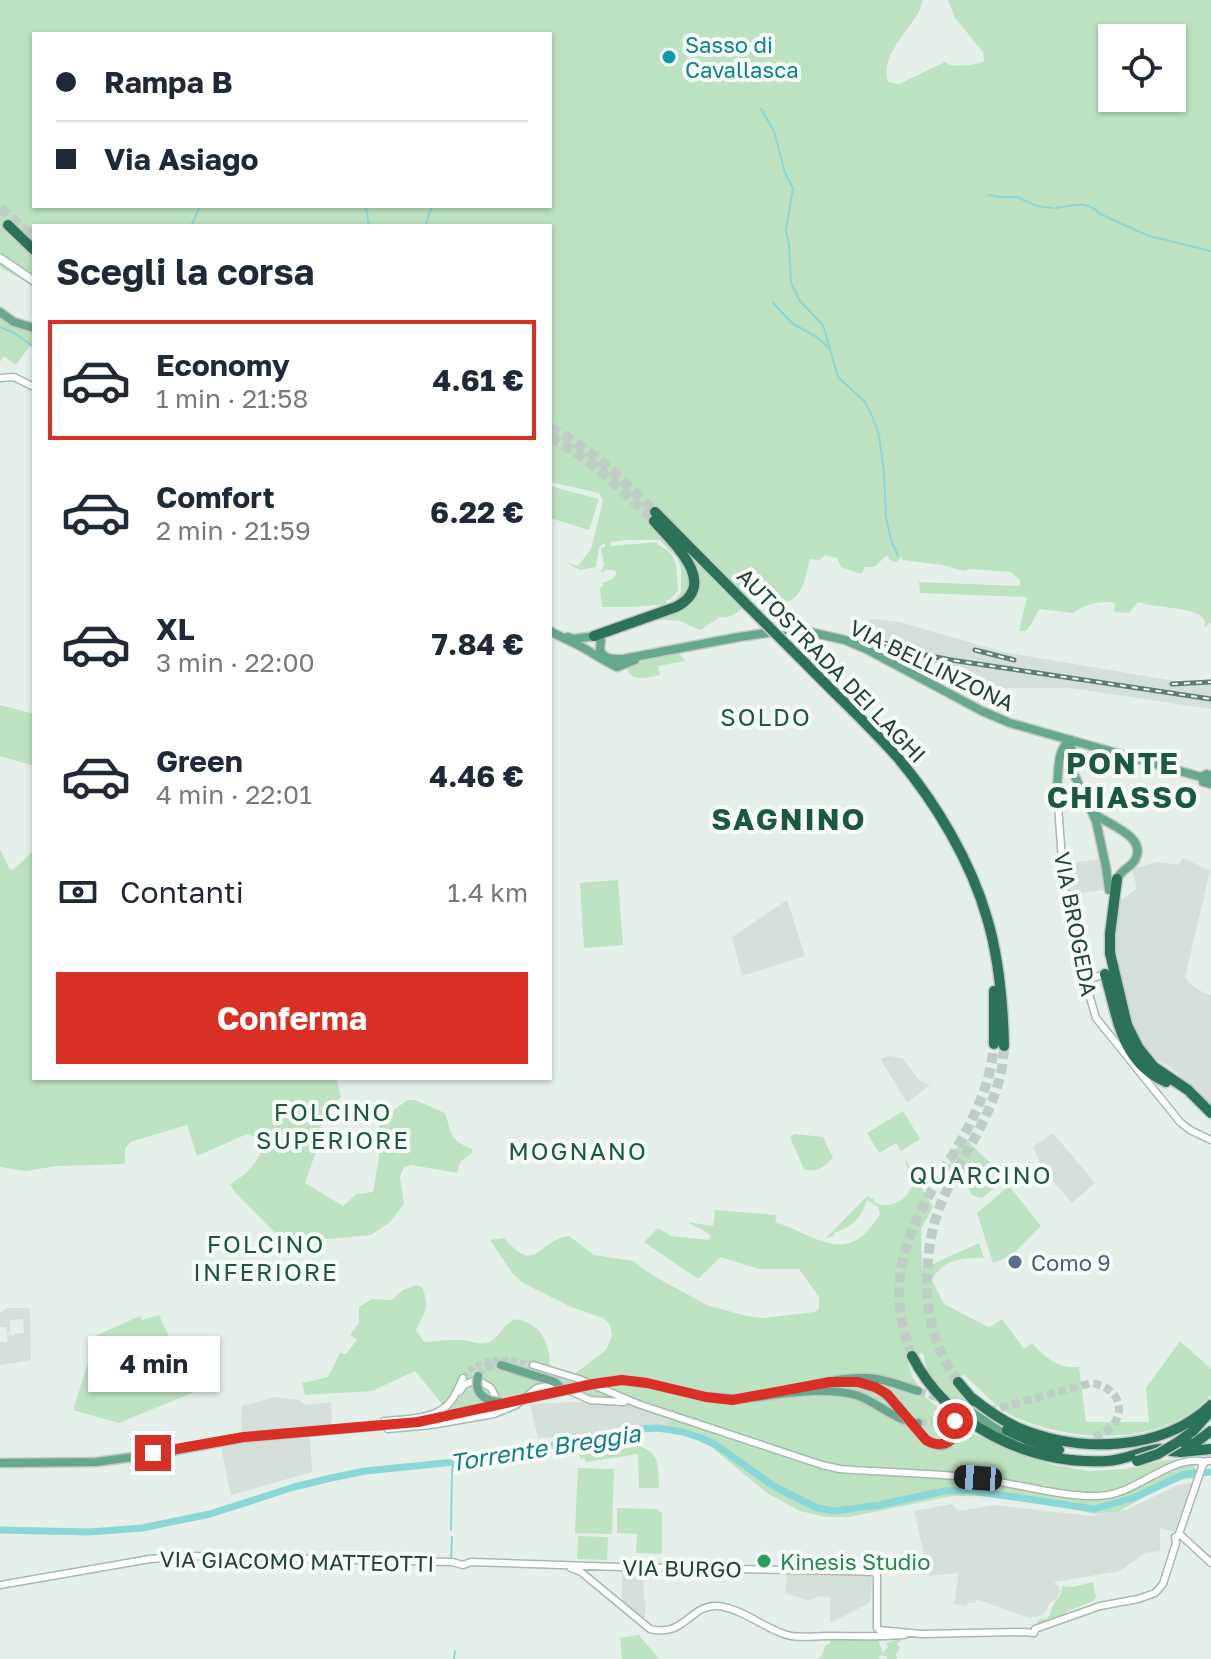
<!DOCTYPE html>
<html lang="it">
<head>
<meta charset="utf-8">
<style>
	body { margin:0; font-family:"Golos Text",sans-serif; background:#f6f6f7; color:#1f2937; height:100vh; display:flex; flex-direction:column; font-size:30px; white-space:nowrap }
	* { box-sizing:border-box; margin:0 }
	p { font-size:26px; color:#747a83 }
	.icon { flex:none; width:44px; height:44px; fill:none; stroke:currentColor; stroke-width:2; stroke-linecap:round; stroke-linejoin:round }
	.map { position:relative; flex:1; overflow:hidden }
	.side { position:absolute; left:32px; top:224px; width:520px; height:856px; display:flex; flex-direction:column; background:#fff; border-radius:0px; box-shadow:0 2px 6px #0004 }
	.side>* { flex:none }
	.banner { position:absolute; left:32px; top:32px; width:520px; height:176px; border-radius:0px; box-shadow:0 2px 6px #0004; display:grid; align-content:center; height:176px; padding:0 24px; background:#fff }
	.controls { position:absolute; left:1098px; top:24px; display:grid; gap:16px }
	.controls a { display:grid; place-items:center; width:88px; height:88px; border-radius:0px; background:#fff; box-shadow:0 2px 6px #0004; font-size:40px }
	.end { position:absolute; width:36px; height:36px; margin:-18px; border:10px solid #d93025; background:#fff; box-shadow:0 0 0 4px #fff }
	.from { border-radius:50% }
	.bubble { position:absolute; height:56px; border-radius:0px; background:#fff; box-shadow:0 2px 6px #0004; font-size:26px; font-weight:700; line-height:56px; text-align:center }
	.car { position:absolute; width:24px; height:48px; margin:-24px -12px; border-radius:10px; box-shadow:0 0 6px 2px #0007; background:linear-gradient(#222 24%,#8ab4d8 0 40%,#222 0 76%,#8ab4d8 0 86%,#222 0) }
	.banner b { display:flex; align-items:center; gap:28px; height:76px; font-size:30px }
	.banner b+b { border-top:2px solid #e0e1e3 }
	.banner i { width:20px; height:20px; background:#1f2937 }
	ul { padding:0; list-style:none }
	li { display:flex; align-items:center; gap:24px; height:120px; margin:0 16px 12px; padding:0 8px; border:4px solid transparent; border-radius:0px }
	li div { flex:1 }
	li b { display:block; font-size:30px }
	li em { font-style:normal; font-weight:700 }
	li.active { border-color:#d93025 }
	li>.icon { width:72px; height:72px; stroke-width:1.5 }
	h2 { padding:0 24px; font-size:36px; line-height:96px }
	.pay { display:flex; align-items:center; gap:20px; height:88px; padding:0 24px; font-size:30px }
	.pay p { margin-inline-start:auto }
	.action { display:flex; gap:16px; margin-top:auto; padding:16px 24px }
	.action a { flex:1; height:92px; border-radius:0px; background:#d93025; color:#fff; font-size:32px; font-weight:700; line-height:92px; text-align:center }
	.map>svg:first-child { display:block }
	.built { fill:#d3dfd8 }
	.green { fill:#bde2c1; fill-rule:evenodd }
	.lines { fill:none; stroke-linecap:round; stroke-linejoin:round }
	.stream { stroke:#8ad7d7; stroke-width:2 }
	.river { stroke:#8ad7d7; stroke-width:7 }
	.tertiary-tunnel { stroke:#becdc5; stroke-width:6; stroke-dasharray:6 3; stroke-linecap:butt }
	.primary-tunnel { stroke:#becdc5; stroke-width:8; stroke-dasharray:8 4; stroke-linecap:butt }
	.motorway-tunnel { stroke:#becdc5; stroke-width:10; stroke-dasharray:10 5; stroke-linecap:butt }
	.tertiary-casing { stroke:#a7b8af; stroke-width:9 }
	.secondary-casing { stroke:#a3bcaf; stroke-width:10 }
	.primary-casing { stroke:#c1cac6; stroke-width:11 }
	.motorway-casing { stroke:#c1cac6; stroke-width:13 }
	.tertiary { stroke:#fff; stroke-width:6 }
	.secondary { stroke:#fff; stroke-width:7 }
	.primary { stroke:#67a88d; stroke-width:8 }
	.motorway { stroke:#2c7258; stroke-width:10 }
	.rail-casing { stroke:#5d7e70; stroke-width:5 }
	.rail { stroke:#f7fbf8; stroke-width:2; stroke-dasharray:6; stroke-linecap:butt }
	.primary-bridge-casing { stroke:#c1cac6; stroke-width:11; stroke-linecap:butt }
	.motorway-bridge-casing { stroke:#c1cac6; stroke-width:13; stroke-linecap:butt }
	.primary-bridge { stroke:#67a88d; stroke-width:8 }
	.motorway-bridge { stroke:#2c7258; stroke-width:10 }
	.route { stroke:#d93025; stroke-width:10 }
	.culture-dot { fill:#0f9aa8; stroke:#f7fbf8; stroke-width:3 }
	.service-dot { fill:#5c6f8a; stroke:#f7fbf8; stroke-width:3 }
	.leisure-dot { fill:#2e9e5b; stroke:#f7fbf8; stroke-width:3 }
	.labels { text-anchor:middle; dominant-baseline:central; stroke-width:8; stroke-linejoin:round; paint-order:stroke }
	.culture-label { font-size:22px; fill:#0d838f; stroke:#f7fbf8; text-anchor:start }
	.street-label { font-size:22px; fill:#224335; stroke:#f7fbf8 }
	.service-label { font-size:22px; fill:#4e5e75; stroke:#f7fbf8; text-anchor:start }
	.leisure-label { font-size:22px; fill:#27864d; stroke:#f7fbf8; text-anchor:start }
	.neighbourhood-label { font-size:24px; letter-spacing:2px; fill:#1c5840; stroke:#f7fbf8 }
	.water-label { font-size:24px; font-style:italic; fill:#177e7f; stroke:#f7fbf8 }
	.district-label { font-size:30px; font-weight:bold; letter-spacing:2px; fill:#1c5840; stroke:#f7fbf8 }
</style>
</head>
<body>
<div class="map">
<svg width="1211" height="1659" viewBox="0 0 1211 1659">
	<rect width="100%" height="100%" fill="#e5efe9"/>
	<path class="built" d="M873,619l27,3 103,30 178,30 30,-3v30l-141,-21h-76l-29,-16 -117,-34 4,-9 9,-6z
		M1183,858l27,13 -25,106 5,7 14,9 7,2v113l-40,-41 -20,-10 -11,-12 -11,-22 -16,-66 3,-59 7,1 14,-11 -5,-19 25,-7 21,3z
		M1100,859l4,31 -37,5 -3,-31z
		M787,900l18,56 -63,20 -10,-39z
		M889,1056l13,2 18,23 10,4 -23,18 -26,-43 1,-2z
		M1053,1133l42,50 -23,20 -28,-32 -11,-24z
		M7,1308h23l1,52 -31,5v-23h7v-8l7,2v-2l10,-1 -1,-14 -13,1v12l-3,1 -1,-6h-6v-14z
		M275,1397l24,3 6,5 26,-3 1,16 -2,11 -86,8 -3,-9 1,-22z
		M578,1402l42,1 19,4 31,12 -3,7 -38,-1 -42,11 -49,2 -8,-34z
		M310,1436l2,36 -81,23 -10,-48 69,-10z
		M1193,1482l-19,50 -14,-4v23l-15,2 -25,18 -66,11 5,5 1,4 -4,9 -6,2 -6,13 -15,3 -53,-19 -1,4h-7l-2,3 -12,-2 5,-31 -30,3 -15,-65 38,-7 6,7 37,-6 96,11 35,-6 50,-24z
		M622,1570h21l1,31 2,1 -1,13 -2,4 -21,-17z
		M787,1573l82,2 3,4 -1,19 -2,5 -39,20v-25l-11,-2 -10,5 -24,-8z"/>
	<path class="green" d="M0,0h923c-2,6 -4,13 -8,18 -12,19 -34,39 -27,64l11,2 46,-22 5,3c11,1 24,1 34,-4l-1,-9 -28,-34 -7,-18h263v622l-6,5c0,-5 0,-8 -4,-11 -11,-9 -47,-8 -63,-14l-9,11 -15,-1 1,-9c-14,-3 -31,2 -42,10l-34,-4 -7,14 -6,8h-7l8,-34 -107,-4 -1,-11 101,4v-6l-9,-8 -41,-3 -7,2 -20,-6 -41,-5v-3l-6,5 -6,-2 -3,-5 -13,12h-9l-4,7 -20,-7 -4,-9 -12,-3 -6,5 -9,-1c-4,15 -6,36 -21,42 -7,4 -12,4 -18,9l-6,-2 -2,-5 2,-5 -10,-2c-10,9 -20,24 -35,21l-20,13 -20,-9 -27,-2 22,-19 6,-8v-23l-3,-10 -18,-19h-34l-15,2v4l46,-4 1,3c22,9 18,24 20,45l-8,10h-4v4l-33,3h-31l-2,-20h3l-1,-4 11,-4 4,-6 -3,-3h-7l-7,3 4,-8 -3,-17 4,-1v-4l-6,4 -3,20 -16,3 -15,-8 13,4 13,-17 12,-48 -4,-8 -49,-11v-256h-516v61l-34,-20zM34,34h516v172h-516zM1112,38h60v60h-60z
		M0,309l17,12 17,5v14l-18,25 -12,-9 -4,6z
		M550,486l49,13 -10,31 -39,-12z
		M679,653l6,8 -27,5 2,9c-12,2 -29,8 -33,-7l6,-5z
		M0,705l34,9v52l-34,-10z
		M0,849l10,21 4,-1 20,-19v228h302l5,19 -20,22 -1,21 -15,43 38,23 14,-12 16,-2 6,-35v-37l29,-20h7l30,13c7,22 6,28 27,36v4l-12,9 -3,11 -45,-8 -8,2 -4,10 4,27 -14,18 -19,13 -86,8 -50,-51 -5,-8c16,-8 33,-26 34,-44l-17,-6 -50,22 -10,-31 -57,17 -5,7v15l-69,2 -30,5 -26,-4z
		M618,880l5,65 -39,3 -4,-65z
		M903,1111l17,28 -19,12 -5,-8 -17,10 -12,-20z
		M795,1134l28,3 10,21c-8,8 -17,16 -29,11l-14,-31 1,-2z
		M967,1140l39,39 -24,19 -10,-3 -11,-20 -16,-19z
		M904,1157l29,50 -12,22 1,40 57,-26 5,15c-20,-1 -43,2 -52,22l12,24 44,23 4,-1 10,-7 22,30 8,-6c13,15 27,26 47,24l7,55h63l-3,-34 34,-47 31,28v26c-46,52 -137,48 -196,22 -21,-10 -34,-28 -52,-43l-6,8 20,26 23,20 -33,-23 -21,-8 -19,-26 -4,-18 -17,3 6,20 14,22 50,37 77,30 36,6 36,-2 42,-9 26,-2 4,20 -16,2 -18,6 -45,26 -23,2 -61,-13 -56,-5h-26l-103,21h-23l-26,-6 -33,-18 -57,-47 -43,-20 3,-7 -8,-2 1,-2 -24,-8 -19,-4h-32l-21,-8 -111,26 -41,-50 -43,20 -67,4 -3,-12 26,-6 12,-24 6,1 11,-14 -7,-5 9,-12v-16l13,-8 20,1 11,-10 13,-5 6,2c8,20 3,25 -6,43l8,12c12,0 25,-3 37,-2 8,0 18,5 25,3 13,-2 16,-19 28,-23 4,-1 9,0 12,2 19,7 24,28 24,46l23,7 33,-25 6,-14 -2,-12 -7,-6 -32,-11 -48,-24 -10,-9 -23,-34 14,-2c34,39 34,1 65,-2l25,19 39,6 19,14 55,30 39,11 18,2 51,-6 4,-3v-12l-20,-28h-40l-39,-12 -22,22 -54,-37 14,-14 13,8 38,4 2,-3c-4,-7 -16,-9 -23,-15l25,4 2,-16 62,5 -2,7c46,15 72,46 105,-8l-2,-7 -11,-7c-6,18 -13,26 -33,33v3l-8,2 41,-42 8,4 -1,2c16,9 33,-2 39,-18z
		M1009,1186l32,40 -29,29 -19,8 -16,-50z
		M159,1315l35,77 -75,31 -46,-13 16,-50 8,-12 -2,-12 45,-20 2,4z
		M640,1446c21,9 18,21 19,42h-20l-1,-34 -52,8 -1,-4 -5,1v-4z
		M578,1468l36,1 -2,65 -37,-1z
		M617,1508l40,1 5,4v41l-26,-1 1,-19 -20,-1z
		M578,1536l30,1 -1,23 -30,-1z
		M1093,1582l3,15 -3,4 -27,11 -1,3 -27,9 -1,-4c17,-1 10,-5 17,-16 5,-8 7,-8 8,-18l11,1z
		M639,1635l20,24h-37l-2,-21z
		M830,1637h38l10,3 5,13 5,-6 -2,-4 17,-5 -6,6 3,4 -4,6 1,5h-10v-2l-5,-2 -4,4h-60l3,-2 4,-11 5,-3z"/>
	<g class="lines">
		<path class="stream" d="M761,109l13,22 11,42 8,15 -7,42 3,15 2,38 9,18 23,24 15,52 27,25 7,14 7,19 5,38 2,44 5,23 7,16
			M988,195l12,2h17l20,9 15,2
			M366,206l3,20
			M1056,208c17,-2 30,-9 44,6l49,22 62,15
			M191,226l9,-20
			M425,226l7,-20
			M773,303l20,21 24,13 13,12
			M0,327l16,7 18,13
			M451,1530l1,-61 3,-7
			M451,1561l1,-24
			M454,1659l1,-8"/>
		<path class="river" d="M0,1530l89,2 53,-4 68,-14 84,-27 37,-9 34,-7 90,-9 61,-9 123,-24 19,-1 25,4 18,6 15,7 59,42 42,21 17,3 45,-6 65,-14 23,-1 127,19 39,-11 52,-24 26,-2"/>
		<path class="tertiary-tunnel" d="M463,1378c17,-24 45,-20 70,-13"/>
		<path class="primary-tunnel" d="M478,1376l8,-9 15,-2
			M918,1391l25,8
			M918,1423l21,-2 57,-12 95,-26c37,5 38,46 -1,55"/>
		<path class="motorway-tunnel" d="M0,208l34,30
			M550,428c41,20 73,52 105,84
			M550,437c38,20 69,50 100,80
			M912,1356c-52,-136 72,-192 82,-312
			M958,1382c-20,-28 -30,-59 -31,-93 0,-31 3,-61 16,-90 22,-50 60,-96 61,-153"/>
		<g class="tertiary-casing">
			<path id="tertiary" d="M0,378l14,-1 20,10
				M1057,791l7,97 22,96 10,34 84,104 10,8 21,10
				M1084,976l9,2 12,-4
				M533,1365l46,14 59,25 184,61 18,4c47,4 96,3 142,10 36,5 80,18 116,17 36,0 69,-39 103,-35v2l3,1 2,-3h5
				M480,1381l11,7 5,10
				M566,1389l24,11 34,2
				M460,1391l4,-6 9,-4
				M384,1421c20,-2 54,-1 67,-20 5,-6 8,-15 12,-23
				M388,1429l43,-4 63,-11 22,-9 21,-17 18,-3
				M1179,1534l24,-70
				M1184,1538l27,25
				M571,1568l10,4 69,57c34,9 41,-25 67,-23 26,2 50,25 74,30 12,2 26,0 38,0 25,0 50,1 75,-1
				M0,1585l150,-26 37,-3 265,6 11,3 8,-3 150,5 224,4 29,1 3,4v52l2,2 42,4 102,-2 11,1 1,-3
				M1035,1629l65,-23 38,-7 17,-6 8,-9 13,-41 -1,-6 6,-2 3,3"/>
		</g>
		<g class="secondary-casing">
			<path id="secondary" d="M0,258l34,23"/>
		</g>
		<g class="primary-casing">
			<path id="primary" d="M0,312l14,10 20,6
				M550,631c12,7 26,12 37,19 10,6 19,12 30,17l18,-7
				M568,637l5,2 23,-3 5,5 -1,8
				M600,649c3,11 13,10 23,10l116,-22 48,-7h14l44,10 21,9 116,62 28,12 191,54 6,-3 4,2
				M1071,740l1,30 24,51 10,46 3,23
				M1071,740c-15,9 -12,31 -14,48 5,13 17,8 28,10
				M1203,777v5l8,2
				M1096,815c13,10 52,22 39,45 -5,8 -14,10 -18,19
				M501,1365l54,17 4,4
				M855,1382l24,7 20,18
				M794,1389c24,-4 50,-13 75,-11 17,1 33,8 49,13
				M739,1399c35,-3 82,-14 117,-4 22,7 38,26 62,28
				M955,1403c21,9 37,26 59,36
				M0,1463l96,-1 60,-8 85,-16 177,-16 64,-14"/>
		</g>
		<g class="motorway-casing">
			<path id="motorway" d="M8,225l26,25
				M655,512l90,91
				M594,636l82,-29c44,-23 -3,-64 -22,-86
				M808,666c30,31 62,60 90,92 38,45 73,104 89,160 12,40 16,86 17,128
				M1117,879l-7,55v19l17,72 11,22 16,20 34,23 23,23
				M1105,974c13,42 15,88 61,108
				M994,991v53
				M912,1356c36,70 117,109 195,105 19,-1 35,-11 54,-12
				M958,1382l16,19
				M972,1398c15,12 30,23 47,30 60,25 143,24 192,-23
				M1007,1430l21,10 31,10
				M1178,1442l15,-11 15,-17
				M1182,1446l13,-3 16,-12
				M1171,1451l10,1 30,-3"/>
		</g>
		<use href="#tertiary" class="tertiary"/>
		<use href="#secondary" class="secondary"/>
		<use href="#primary" class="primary"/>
		<use href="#motorway" class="motorway"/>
		<g class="rail-casing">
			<path id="rail" d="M884,643l36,11 31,6 260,39
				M975,650l39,10
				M1172,684l39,-2"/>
		</g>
		<use href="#rail" class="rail"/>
		<g class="primary-bridge-casing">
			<path id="primary-bridge" d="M478,1376c-4,17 6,25 22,26
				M899,1407c10,13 34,53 53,33 5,-6 5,-12 3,-19
				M482,1408l111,-24 29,-4 25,3 59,14 33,2"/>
		</g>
		<g class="motorway-bridge-casing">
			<path id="motorway-bridge" d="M745,603l63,63
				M1137,1461l21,-7 20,-12"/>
		</g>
		<use href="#primary-bridge" class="primary-bridge"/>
		<use href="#motorway-bridge" class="motorway-bridge"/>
	</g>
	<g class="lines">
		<path class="route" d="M153,1453l91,-16 174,-15 175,-38 29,-4 25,3 59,14 26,3 98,-18h28l17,5 12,7 39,46c16,10 33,1 29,-19"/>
	</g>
	<circle class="culture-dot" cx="669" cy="57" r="8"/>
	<circle class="service-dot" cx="1015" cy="1262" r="8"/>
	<circle class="leisure-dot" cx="764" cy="1561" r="8"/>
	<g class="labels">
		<g class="culture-label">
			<text x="685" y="44">Sasso di<tspan x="685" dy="25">Cavallasca</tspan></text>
		</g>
		<g class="street-label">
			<text transform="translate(832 665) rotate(46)">AUTOSTRADA DEI LAGHI</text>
			<text transform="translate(932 665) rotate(26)">VIA BELLINZONA</text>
			<text transform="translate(1076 924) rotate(79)">VIA BROGEDA</text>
			<text transform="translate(297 1561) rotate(1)">VIA GIACOMO MATTEOTTI</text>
			<text transform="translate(682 1568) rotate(1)">VIA BURGO</text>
		</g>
		<g class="service-label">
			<text x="1031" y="1262">Como 9</text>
		</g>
		<g class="leisure-label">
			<text x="780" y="1561">Kinesis Studio</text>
		</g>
		<g class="neighbourhood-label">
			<text x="766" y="716">SOLDO</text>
			<text x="333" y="1111">FOLCINO<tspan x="333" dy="28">SUPERIORE</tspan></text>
			<text x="578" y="1150">MOGNANO</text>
			<text x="981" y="1174">QUARCINO</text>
			<text x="266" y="1243">FOLCINO<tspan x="266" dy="28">INFERIORE</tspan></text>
		</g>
		<g class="water-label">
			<text transform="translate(545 1447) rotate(-9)">Torrente Breggia</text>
		</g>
		<g class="district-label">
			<text x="1123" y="763">PONTE<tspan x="1123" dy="34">CHIASSO</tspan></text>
			<text x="789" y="819">SAGNINO</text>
		</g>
	</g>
</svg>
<div class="controls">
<a><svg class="icon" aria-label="locate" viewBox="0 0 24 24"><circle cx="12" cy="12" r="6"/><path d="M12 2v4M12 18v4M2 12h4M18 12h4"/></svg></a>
</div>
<i class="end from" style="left:955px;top:1421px"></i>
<i class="end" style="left:153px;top:1453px"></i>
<div class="bubble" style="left:88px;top:1336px;width:132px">4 min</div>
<i class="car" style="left:978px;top:1478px;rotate:274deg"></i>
<div class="banner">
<b><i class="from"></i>Rampa B</b>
<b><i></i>Via Asiago</b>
</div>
<section class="side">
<h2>Scegli la corsa</h2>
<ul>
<li class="active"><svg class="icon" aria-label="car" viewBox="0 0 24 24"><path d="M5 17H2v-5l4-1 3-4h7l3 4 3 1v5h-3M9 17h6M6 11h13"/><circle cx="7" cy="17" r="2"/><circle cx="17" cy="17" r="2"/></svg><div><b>Economy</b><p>1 min · 21:58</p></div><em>4.61 €</em></li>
<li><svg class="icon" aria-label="car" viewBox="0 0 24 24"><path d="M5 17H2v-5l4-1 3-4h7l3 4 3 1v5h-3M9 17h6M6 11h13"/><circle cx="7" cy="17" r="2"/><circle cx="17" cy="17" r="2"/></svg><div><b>Comfort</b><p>2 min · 21:59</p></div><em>6.22 €</em></li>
<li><svg class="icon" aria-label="car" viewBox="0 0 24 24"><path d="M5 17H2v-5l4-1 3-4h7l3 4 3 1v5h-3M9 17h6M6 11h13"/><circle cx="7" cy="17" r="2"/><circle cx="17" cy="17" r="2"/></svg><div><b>XL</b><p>3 min · 22:00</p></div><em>7.84 €</em></li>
<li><svg class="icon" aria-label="car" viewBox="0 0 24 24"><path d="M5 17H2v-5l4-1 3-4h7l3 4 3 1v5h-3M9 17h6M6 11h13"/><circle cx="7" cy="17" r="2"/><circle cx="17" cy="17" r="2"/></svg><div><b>Green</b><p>4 min · 22:01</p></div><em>4.46 €</em></li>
</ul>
<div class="pay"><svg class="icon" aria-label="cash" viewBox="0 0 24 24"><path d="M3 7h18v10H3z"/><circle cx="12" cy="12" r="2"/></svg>Contanti<p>1.4 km</p></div>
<div class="action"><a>Conferma</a></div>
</section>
</div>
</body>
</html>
